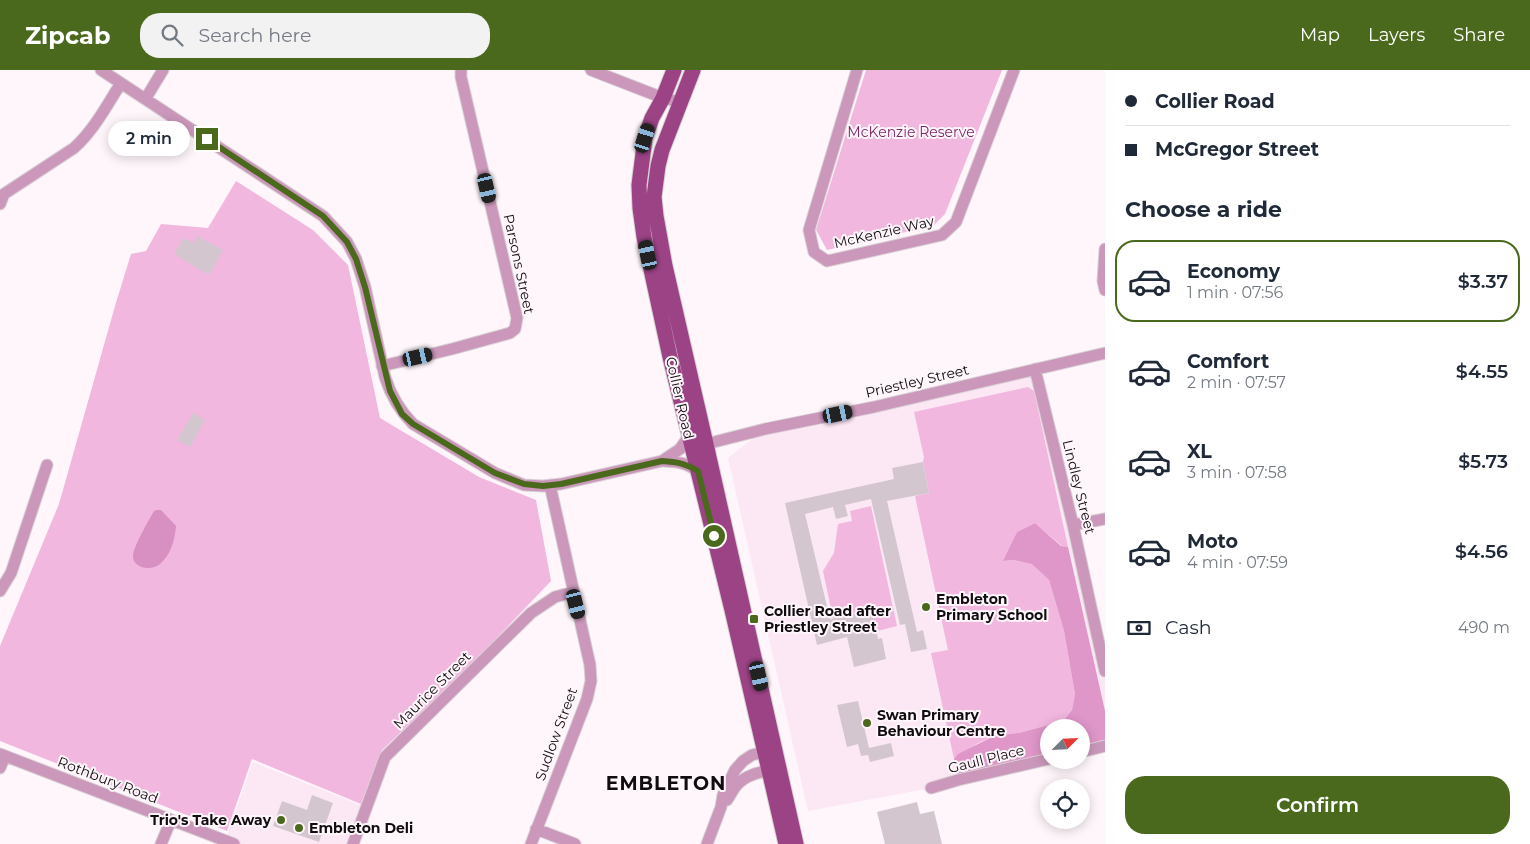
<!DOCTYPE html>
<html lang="en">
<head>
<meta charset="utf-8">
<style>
	body { margin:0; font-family:Montserrat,sans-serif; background:#f2f2f3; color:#1f2937; height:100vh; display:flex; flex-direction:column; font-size:19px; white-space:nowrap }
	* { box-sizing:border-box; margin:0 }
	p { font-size:16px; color:#747a83 }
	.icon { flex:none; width:28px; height:28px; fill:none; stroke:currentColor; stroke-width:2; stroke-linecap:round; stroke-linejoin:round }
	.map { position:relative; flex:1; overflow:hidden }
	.sheet { display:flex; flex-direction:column; background:#fff; width:425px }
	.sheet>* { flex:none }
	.guide { display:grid; align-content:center; height:110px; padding:0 20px; background:#fff }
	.needle { width:32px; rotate:66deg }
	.buttons { position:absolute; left:1040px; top:649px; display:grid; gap:10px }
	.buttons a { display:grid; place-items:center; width:50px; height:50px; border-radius:50%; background:#fff; box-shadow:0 2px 12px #0003; font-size:25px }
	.end { position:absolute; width:22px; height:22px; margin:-11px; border:6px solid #4b691d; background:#fff; box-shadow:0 0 0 2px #fff }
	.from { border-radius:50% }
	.bubble { position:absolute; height:35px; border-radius:18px; background:#fff; box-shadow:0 2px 12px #0003; font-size:16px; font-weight:600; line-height:35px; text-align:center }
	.car { position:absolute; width:15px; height:30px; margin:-15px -8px; border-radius:6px; box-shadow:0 0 4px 1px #0007; background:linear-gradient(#222 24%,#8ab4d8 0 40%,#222 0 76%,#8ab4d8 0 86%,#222 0) }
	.guide b { display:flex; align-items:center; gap:18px; height:48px; font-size:19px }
	.guide b+b { border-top:1px solid #e0e1e3 }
	.guide i { width:12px; height:12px; background:#1f2937 }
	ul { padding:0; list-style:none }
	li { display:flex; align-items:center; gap:15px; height:82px; margin:0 10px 8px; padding:0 10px; border:2px solid transparent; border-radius:20px }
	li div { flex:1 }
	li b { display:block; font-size:19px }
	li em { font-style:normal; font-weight:600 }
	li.active { border-color:#4b691d }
	li>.icon { width:45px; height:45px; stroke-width:1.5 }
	h2 { padding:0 20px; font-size:22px; line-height:60px }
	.pay { display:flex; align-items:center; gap:12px; height:55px; padding:0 20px; font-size:19px }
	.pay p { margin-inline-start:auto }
	.action { display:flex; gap:10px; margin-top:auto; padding:10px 20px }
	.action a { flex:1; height:58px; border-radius:20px; background:#4b691d; color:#fff; font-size:20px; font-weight:600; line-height:58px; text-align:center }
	header { display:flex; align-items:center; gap:30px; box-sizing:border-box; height:70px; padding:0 25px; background:#4b691d; color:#fff }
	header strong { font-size:24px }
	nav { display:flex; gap:28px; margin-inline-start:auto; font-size:18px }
	.search { width:350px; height:45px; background:#f2f2f3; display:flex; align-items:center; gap:12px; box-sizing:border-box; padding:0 18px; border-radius:20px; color:#747a83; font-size:19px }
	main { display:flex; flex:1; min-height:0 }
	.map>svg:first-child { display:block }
	.built { fill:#fce7f5 }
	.green { fill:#f1b7df }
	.forest { fill:#df96c9 }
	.water { fill:#d88fc2 }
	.building { fill:#d4c6cf }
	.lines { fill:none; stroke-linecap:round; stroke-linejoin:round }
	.minor-casing { stroke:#d8d1d5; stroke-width:13 }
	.primary-casing { stroke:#d8d1d5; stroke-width:17 }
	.minor { stroke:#cb98bb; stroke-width:11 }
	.primary { stroke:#9c4386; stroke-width:15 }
	.route { stroke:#4b691d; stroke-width:6 }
	.poi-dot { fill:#4b691d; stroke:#fef6fb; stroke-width:2 }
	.labels { text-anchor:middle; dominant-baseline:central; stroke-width:4; stroke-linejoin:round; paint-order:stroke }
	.park-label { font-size:14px; fill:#7b2767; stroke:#fef6fb }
	.street-label { font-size:14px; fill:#100c0f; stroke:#fef6fb }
	.poi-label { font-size:14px; font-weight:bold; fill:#100c0f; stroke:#fef6fb; text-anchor:start }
	.district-label { font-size:19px; font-weight:bold; letter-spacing:1px; fill:#100c0f; stroke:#fef6fb }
</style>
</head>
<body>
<header>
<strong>Zipcab</strong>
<div class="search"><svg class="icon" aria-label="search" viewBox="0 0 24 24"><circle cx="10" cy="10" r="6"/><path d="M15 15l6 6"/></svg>Search here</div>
<nav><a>Map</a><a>Layers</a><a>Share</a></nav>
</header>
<main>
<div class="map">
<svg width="1105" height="774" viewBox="0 0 1105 774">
	<rect width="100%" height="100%" fill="#fef6fb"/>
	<path class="built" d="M1034,300l71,301v75l-24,-18h-32l-118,60 -123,23 -80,-353 37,-29z
		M253,692l115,46 -15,36h-119l-9,-3z"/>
	<path class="green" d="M866,0h136l-57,144 -12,12 -106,24 -11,-20z
		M236,111l77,49 35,35 32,153 99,59 57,23 15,81 -82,86 -87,83 -21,54 -109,-45 -25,72 -227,-90v-95l59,-142 56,-198 16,-52 15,-3 15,-27 47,4z
		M1028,317l6,4 34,156 -6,-1 -27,-23 -18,9 -13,29 10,-1 19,4 16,16 15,51 11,63 -3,16 -9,11 -44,12 -25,3 -16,7 -24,16 -23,-106 17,-3 -33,-154 14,-3 -6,-31 1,-5 -10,-45z
		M871,436l26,120 -20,5 -6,-21 -38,8 -10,-47 11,-18 4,-29 14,-3 -2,-10z"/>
	<path class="forest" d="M1035,453l26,23 7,1 37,164v35l-24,6v-24h-32v31l-91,21 -4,-21 4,-5 36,-18 25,-3 44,-12 9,-11 3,-16 -11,-63 -15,-51 -17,-16 -18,-4 -11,1 14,-29z"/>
	<path class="water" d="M157,440h4l15,16c-1,13 -5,29 -16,38 -8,7 -27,5 -27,-8 0,-9 16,-36 21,-45z"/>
	<path class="building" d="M197,166l26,14 -14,25 -35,-21 9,-16 11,5z
		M193,343l12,7 -15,27 -13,-7z
		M923,392l6,31 -42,8 30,131 6,-2 4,19 -16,3 -6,-28 -5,1 -29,-126 -26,6 3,11 -12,3 -3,-12 -28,7 25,105 42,-9 6,29 4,-1 4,21 -32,8 -7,-30 -30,8 -32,-142 109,-24 -2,-11z
		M858,631l11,47 22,-5 3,13 -24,6 -2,-7 -7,1 -3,-12 -11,3 -10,-42z
		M312,725l21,8 -14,39 -46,-16 9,-25 25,9z
		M917,732l3,12 14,-3 8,33h-57l-8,-32z"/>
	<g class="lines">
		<g class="minor-casing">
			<path id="minor" d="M101,0l222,146 24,26 9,17 9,28 20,90c6,19 14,33 28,47l82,49 29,12 19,1 18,-2 101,-23c16,1 22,1 36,10
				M591,0l72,28 17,4
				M857,0l-48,160 5,22 13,9 115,-26 14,-13 58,-152
				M146,28l17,-28
				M0,134l4,-10 70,-46c20,-18 33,-43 47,-65
				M1105,179l-2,32 2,9
				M382,296l70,-17 58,-16 5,-4 2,-11 -56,-241v-7
				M1035,299l38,156 32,146
				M706,374l59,-15 109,-22 231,-54
				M662,391l18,-12 9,-13
				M1073,455l32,-6
				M0,521l11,-18 36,-108
				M1081,682l24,-6
				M0,684l234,90
				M0,698l5,-12
				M931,718l27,-8 91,-21
				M727,730c3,-4 5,-9 9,-14 10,-12 25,-14 40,-17
				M536,759l39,15
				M161,774l10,-24
				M353,774l32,-87 146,-144 24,-16 18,-5
				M531,774l56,-145 4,-18 -1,-16 -40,-180
				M707,774l14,-37 2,-12 12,-25 8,-9 9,-6 20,-5"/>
		</g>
		<g class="primary-casing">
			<path id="primary" d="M674,0l-11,28 -11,20 -7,20 -6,47 1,23 4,29 26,120 62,253 54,234
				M693,0l-31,80 -4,16 -4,31 2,19 9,50 41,178 90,400"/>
		</g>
		<use href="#minor" class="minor"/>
		<use href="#primary" class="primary"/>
	</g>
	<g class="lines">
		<path class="route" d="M207,69l116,77 24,26 9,17 9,28 25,104 12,23 11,10 82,49 29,11 19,2 18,-2 101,-23c15,1 22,2 36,10l16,65"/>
	</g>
	<g class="poi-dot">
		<circle cx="926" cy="537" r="5"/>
		<rect x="749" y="544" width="10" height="10" rx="2.5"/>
		<circle cx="867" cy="653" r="5"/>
		<circle cx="281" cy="750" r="5"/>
		<circle cx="299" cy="758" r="5"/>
	</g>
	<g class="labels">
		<g class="park-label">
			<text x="911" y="62">McKenzie Reserve</text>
		</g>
		<g class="street-label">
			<text transform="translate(884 162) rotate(-13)">McKenzie Way</text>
			<text transform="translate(519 194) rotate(78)">Parsons Street</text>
			<text transform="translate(917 311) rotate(-13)">Priestley Street</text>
			<text transform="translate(680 328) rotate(77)">Collier Road</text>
			<text transform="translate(1079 417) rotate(76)">Lindley Street</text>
			<text transform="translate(432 620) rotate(-45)">Maurice Street</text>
			<text transform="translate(556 664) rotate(-70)">Sudlow Street</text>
			<text transform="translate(986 689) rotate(-14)">Gaull Place</text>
			<text transform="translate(108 710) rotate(21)">Rothbury Road</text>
		</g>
		<g class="poi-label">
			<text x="936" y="529">Embleton<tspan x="936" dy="16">Primary School</tspan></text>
			<text x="764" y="541">Collier Road after<tspan x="764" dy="16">Priestley Street</tspan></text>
			<text x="877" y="645">Swan Primary<tspan x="877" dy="16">Behaviour Centre</tspan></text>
			<text x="271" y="750" text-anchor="end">Trio's Take Away</text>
			<text x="309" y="758">Embleton Deli</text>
		</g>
		<g class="district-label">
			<text x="666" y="713">EMBLETON</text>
		</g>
	</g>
</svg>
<div class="buttons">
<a><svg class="needle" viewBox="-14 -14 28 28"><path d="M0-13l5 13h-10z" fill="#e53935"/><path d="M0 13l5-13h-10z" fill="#747a83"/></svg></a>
<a><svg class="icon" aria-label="locate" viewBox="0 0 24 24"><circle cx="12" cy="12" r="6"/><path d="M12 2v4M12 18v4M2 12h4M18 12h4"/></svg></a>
</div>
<i class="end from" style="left:714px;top:466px"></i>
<i class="end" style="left:207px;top:69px"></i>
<div class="bubble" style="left:108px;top:51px;width:82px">2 min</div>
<i class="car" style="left:645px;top:68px;rotate:18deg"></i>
<i class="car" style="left:487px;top:118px;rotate:167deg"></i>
<i class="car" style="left:648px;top:185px;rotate:348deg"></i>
<i class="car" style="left:418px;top:287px;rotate:77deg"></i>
<i class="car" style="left:838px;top:344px;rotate:78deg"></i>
<i class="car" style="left:576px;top:534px;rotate:166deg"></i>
<i class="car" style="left:759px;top:606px;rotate:167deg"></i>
</div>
<section class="sheet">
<div class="guide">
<b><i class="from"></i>Collier Road</b>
<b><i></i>McGregor Street</b>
</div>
<h2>Choose a ride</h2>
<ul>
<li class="active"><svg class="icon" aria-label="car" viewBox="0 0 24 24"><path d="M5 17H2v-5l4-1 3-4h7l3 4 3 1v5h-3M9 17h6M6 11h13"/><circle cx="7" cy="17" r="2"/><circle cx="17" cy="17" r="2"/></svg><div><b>Economy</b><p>1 min · 07:56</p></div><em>$3.37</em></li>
<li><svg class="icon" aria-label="car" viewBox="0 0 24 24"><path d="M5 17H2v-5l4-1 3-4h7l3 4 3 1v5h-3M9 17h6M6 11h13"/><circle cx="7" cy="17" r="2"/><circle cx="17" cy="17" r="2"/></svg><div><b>Comfort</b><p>2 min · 07:57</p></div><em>$4.55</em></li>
<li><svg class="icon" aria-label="car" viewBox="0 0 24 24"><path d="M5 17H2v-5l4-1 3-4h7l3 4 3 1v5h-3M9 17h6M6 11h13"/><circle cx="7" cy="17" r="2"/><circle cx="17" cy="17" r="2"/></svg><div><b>XL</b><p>3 min · 07:58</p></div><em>$5.73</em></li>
<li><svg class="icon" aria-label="car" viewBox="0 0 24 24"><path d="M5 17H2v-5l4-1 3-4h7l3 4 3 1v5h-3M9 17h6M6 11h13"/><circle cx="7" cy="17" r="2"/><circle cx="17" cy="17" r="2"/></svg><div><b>Moto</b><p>4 min · 07:59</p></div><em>$4.56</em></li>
</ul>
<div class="pay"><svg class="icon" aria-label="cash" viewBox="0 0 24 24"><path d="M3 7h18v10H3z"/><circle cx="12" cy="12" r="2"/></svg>Cash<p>490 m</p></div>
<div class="action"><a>Confirm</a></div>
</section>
</main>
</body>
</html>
